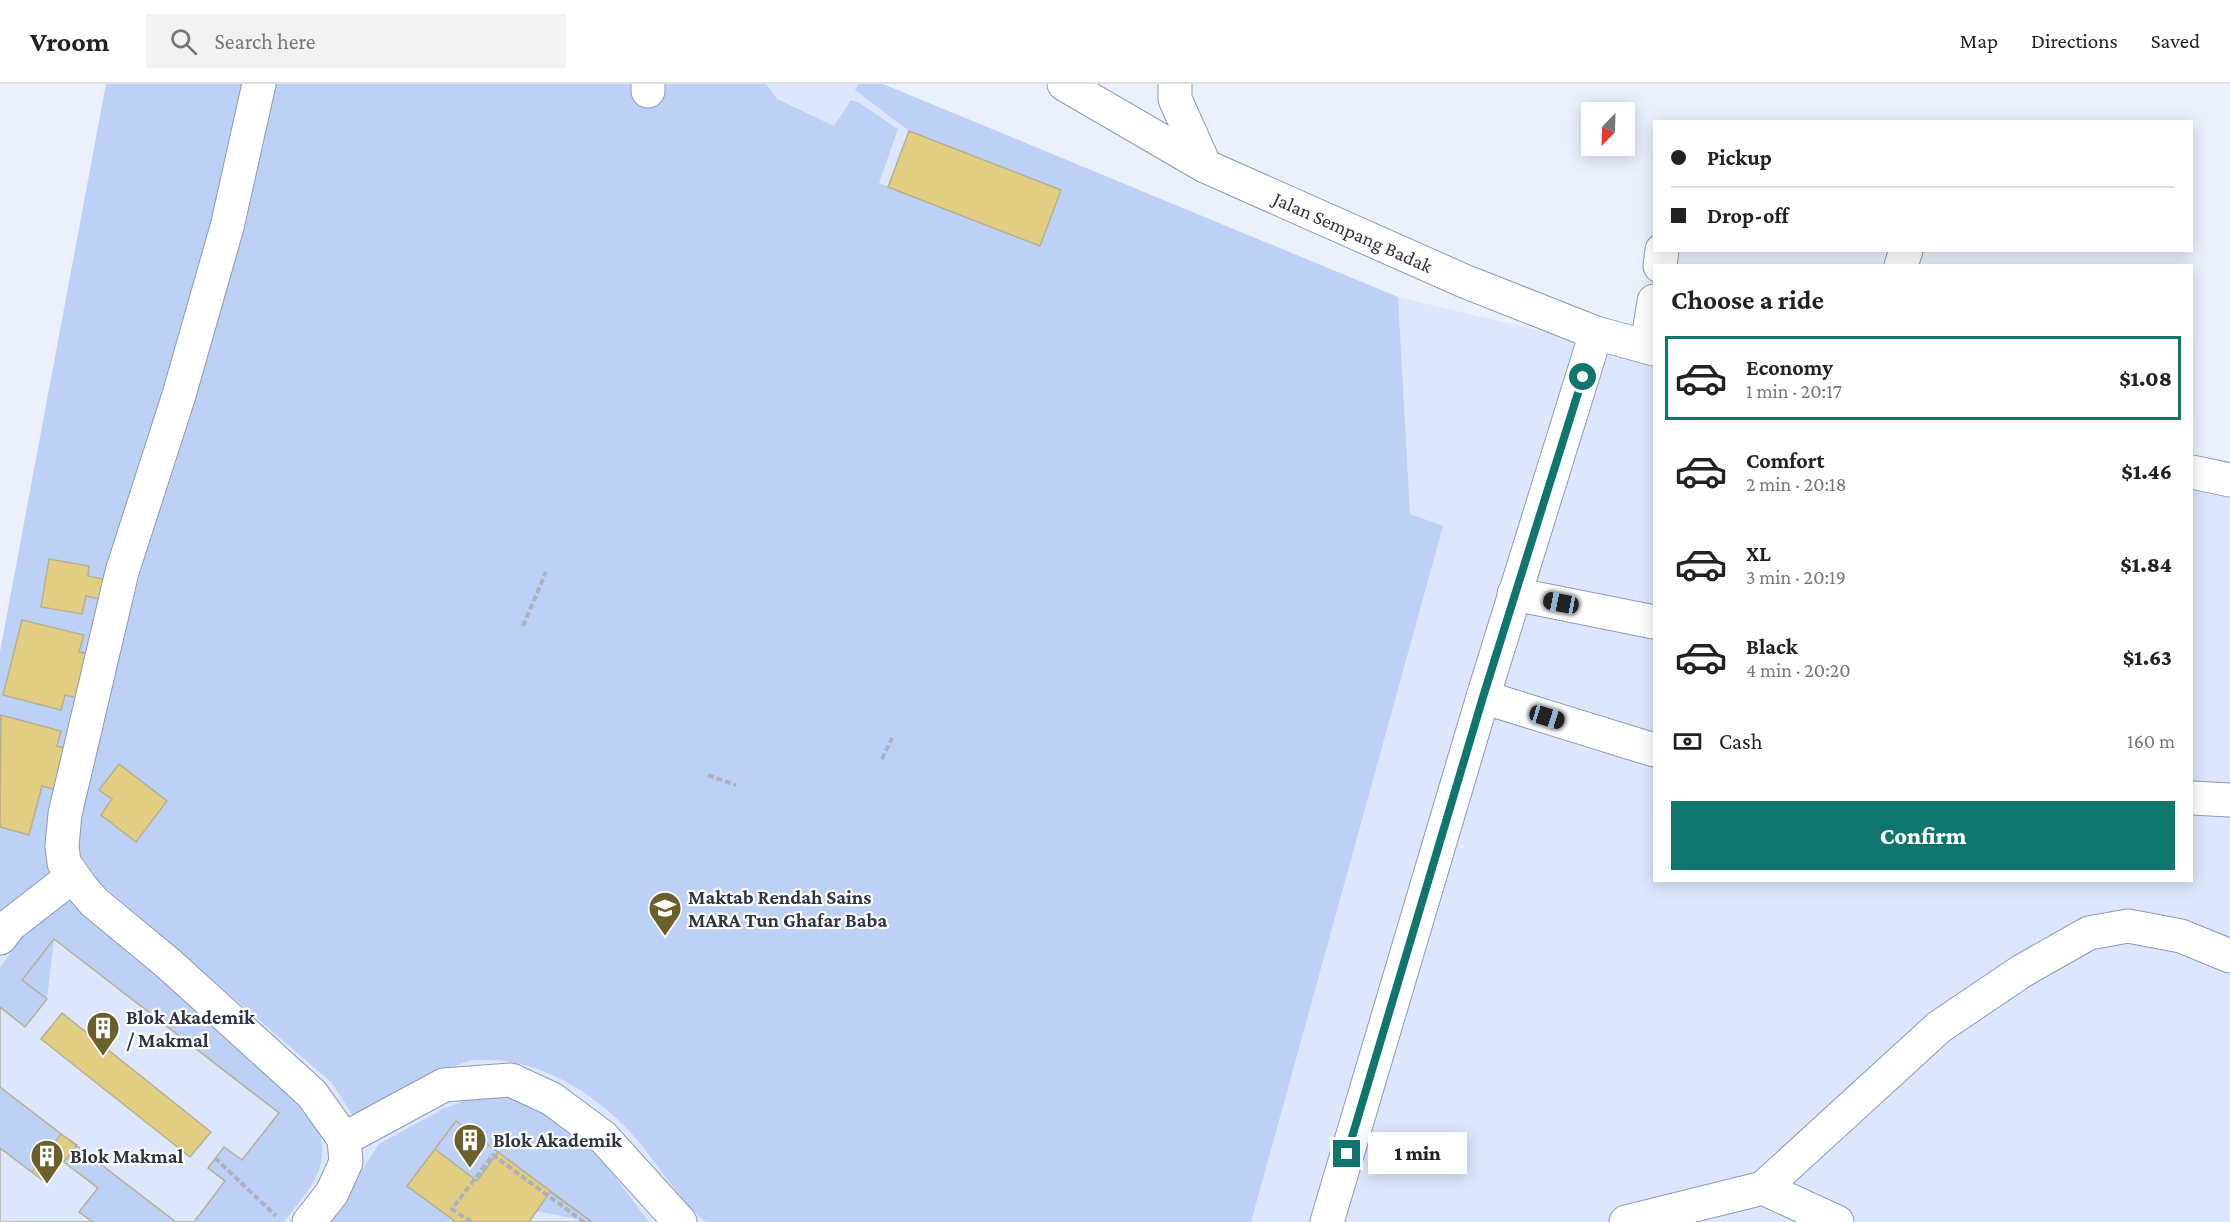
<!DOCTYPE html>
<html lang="en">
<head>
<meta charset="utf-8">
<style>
	body { margin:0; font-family:"Crimson Pro",serif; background:#f2f2f2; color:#222; height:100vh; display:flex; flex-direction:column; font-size:22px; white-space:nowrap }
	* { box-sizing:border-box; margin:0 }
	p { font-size:20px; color:#767676 }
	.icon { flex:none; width:33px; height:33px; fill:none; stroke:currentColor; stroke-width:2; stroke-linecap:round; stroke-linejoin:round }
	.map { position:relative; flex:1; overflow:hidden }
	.drawer { position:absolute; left:1653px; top:180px; width:540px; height:618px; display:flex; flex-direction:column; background:#fff; border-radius:0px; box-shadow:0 3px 15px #0003 }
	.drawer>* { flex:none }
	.top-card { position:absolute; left:1653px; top:36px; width:540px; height:132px; border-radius:0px; box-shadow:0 3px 15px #0003; display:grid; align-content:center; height:132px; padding:0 18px; background:#fff }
	.needle { width:39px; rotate:203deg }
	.tools { position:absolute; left:1581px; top:18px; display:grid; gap:12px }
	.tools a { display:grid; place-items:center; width:54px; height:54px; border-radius:0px; background:#fff; box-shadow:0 3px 15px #0003; font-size:30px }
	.end { position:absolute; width:27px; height:27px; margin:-14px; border:8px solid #0f766e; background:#fff; box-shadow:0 0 0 3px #fff }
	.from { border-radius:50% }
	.bubble { position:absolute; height:42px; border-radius:0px; background:#fff; box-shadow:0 3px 15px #0003; font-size:20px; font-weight:800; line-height:42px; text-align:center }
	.car { position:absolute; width:18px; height:36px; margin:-18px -9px; border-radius:8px; box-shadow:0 0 4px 2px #0007; background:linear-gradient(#222 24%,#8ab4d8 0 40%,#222 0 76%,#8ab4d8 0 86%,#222 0) }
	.top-card b { display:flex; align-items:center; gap:21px; height:57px; font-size:22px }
	.top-card b+b { border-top:2px solid #e0e0e0 }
	.top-card i { width:15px; height:15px; background:#222 }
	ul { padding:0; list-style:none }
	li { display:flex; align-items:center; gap:18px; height:84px; margin:0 12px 9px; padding:0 6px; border:3px solid transparent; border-radius:0px }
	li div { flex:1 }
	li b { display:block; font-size:22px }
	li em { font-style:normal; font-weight:800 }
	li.current { border-color:#0f766e }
	li>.icon { width:54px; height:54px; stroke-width:1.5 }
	h2 { padding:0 18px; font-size:27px; line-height:72px }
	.pay { display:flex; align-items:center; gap:15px; height:66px; padding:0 18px; font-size:22px }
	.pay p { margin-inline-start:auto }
	.cta { display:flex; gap:12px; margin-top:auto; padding:12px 18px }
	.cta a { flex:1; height:69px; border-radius:0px; background:#0f766e; color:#fff; font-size:24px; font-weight:800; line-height:69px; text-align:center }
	header { display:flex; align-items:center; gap:36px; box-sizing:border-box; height:84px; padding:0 30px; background:#fff; border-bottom:2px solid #e0e0e0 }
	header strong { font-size:28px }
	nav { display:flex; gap:33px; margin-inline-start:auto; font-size:21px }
	.search { width:420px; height:54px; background:#f2f2f2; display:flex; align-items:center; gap:15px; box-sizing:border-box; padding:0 21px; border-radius:0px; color:#767676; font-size:22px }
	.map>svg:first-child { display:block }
	.built { fill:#dce7fd }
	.grass { fill:#bdd0f6 }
	.building { fill:#e1ce82; stroke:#b6af90; stroke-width:1.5; fill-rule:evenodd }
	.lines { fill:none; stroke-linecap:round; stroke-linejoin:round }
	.minor-casing { stroke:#8c9ab5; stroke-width:35 }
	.path { stroke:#acb1bd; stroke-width:4; stroke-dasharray:6 3; stroke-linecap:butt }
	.minor { stroke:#fff; stroke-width:33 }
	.route { stroke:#0f766e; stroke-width:8 }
	.labels { text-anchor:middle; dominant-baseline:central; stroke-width:4.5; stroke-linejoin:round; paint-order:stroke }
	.street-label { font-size:20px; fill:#2f3440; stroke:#fff }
	.poi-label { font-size:20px; font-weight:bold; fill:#2f3440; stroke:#fff; text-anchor:start }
</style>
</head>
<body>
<header>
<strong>Vroom</strong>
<div class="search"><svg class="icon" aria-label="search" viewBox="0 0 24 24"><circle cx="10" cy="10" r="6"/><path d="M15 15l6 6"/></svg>Search here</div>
<nav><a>Map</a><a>Directions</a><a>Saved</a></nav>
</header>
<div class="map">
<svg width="2230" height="1138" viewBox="0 0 2230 1138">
	<rect width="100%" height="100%" fill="#eaf0fc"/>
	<path class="built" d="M106,0h777l515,213 256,61v522h538v-392l38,9v725h-2230v-570z"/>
	<path class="grass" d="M106,0h148l-199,762 -8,35 -47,40v-269z
		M275,0h491l11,15 57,27 17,-26 7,2 40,27 -19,54 161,62 -131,-114 -54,-41 3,-6h25l515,213 12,217 33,12 -192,696h-545c-23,-17 -48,-57 -67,-80 -35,-43 -96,-83 -152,-82 -6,0 -12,-1 -18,1 -40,12 -76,40 -111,62l-27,-41 -231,-199 -22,-30 -4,-27 90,-343z
		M67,812l246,216c21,56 3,66 -29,110h-90l31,-40 -17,-14 16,-21 18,13 37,-47 -225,-174 -7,60 -22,28 -25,-20v-39l43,-62z
		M0,1003l61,47 -29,38 -32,-24z
		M508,1012l58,23 34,38 49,65h-57l-185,-36 49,36h-128l51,-78 64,-35 29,-11z
		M77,1061l99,77h-83l-14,-10 18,-24 -33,-26z"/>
	<path class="building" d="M909,47l152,59 -21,56 -152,-59z
		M49,475l40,7 -1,10 15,3 -3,20 -14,-3 -4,18 -41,-7z
		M22,536l62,15 -5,17 9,2 -11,44 -12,-3 -4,15 -58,-15z
		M1,631l60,16 -4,15 11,3 -11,41 -15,-4 -13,49 -29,-8z
		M119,680l48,37 -31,41 -35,-27 11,-16 -13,-9z
		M54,855l225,174 -37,47 -18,-13 -16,21 17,13 -31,41h-18l-176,-135v-80l25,20 22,-28 -25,-19zM62,929l149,119 -21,25 -149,-118z
		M54,855l225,174 -37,47 -18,-13 -16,21 17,13 -31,41h-18l-176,-135v-80l25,20 22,-28 -25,-19z
		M456,1037l42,31 94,70h-136l-49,-36z
		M456,1037l42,31 -21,29 -42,-32z
		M61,1050l16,11 -13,17 -3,-2 -16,22 -13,-10z
		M0,1064l45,34 16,-22 37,28 -19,24 14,10h-93z
		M0,1064l45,34 16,-22 37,28 -19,24 14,10h-93z
		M550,1108l42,30h-63z"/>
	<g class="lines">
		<g class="minor-casing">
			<path id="minor" d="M259,0l-32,143 -48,168 -57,177 -57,242 -3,32 2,17 18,25 12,14 75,62 143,130 32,45 2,23 -14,31 -23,29
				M1064,0l141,82 259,115 132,52 58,16
				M1175,0v15l30,67
				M648,7v-7
				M1660,182l2,-16
				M1901,182l5,-16
				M1647,263l7,-46
				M2192,388l38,8
				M1514,510l140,28
				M1483,613l171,53
				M2192,714l38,2
				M0,854l10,-13 63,-49
				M344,1055l100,-54 67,-5 41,19 51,38 77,85
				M1763,1104l74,34
				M1327,1138l156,-525 113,-364
				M1626,1138l137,-34 176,-161 83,-56 67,-38 39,-7 53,10 49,20"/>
		</g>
		<path class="path" d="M523,542l23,-54
			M882,675l10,-21
			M708,691l28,10
			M215,1074l61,58
			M471,1138l-19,-13 41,-54 91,67"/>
		<use href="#minor" class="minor"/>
	</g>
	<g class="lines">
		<path class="route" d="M1347,1070l136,-457 100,-320"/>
	</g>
	<defs>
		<g id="school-pin" transform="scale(1.725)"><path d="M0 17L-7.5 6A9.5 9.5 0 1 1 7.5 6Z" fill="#6b5f2c" stroke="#fff"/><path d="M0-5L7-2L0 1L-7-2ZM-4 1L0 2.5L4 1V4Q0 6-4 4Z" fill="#fff"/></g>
		<g id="building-pin" transform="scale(1.725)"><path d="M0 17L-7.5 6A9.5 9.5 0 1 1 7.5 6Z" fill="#6b5f2c" stroke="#fff"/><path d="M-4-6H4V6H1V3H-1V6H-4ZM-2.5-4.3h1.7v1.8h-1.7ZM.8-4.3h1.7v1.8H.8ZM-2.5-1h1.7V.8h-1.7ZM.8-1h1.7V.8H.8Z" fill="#fff"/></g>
	</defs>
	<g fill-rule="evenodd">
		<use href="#school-pin" x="665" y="824"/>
		<use href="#building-pin" x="103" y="944"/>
		<use href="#building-pin" x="470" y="1056"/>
		<use href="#building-pin" x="47" y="1072"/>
	</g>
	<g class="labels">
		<g class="street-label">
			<text transform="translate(1353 148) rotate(24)">Jalan Sempang Badak</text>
		</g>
		<g class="poi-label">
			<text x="688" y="813">Maktab Rendah Sains<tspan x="688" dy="23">MARA Tun Ghafar Baba</tspan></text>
			<text x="126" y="933">Blok Akademik<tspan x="126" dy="23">/ Makmal</tspan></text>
			<text x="493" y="1056">Blok Akademik</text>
			<text x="70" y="1072">Blok Makmal</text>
		</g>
	</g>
</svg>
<div class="tools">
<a><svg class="needle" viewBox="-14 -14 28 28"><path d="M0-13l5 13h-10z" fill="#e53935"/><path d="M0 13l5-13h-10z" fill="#767676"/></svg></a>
</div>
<i class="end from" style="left:1583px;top:293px"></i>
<i class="end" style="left:1347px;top:1070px"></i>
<div class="bubble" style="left:1368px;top:1048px;width:99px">1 min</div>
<i class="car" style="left:1561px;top:519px;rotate:281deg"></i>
<i class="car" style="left:1547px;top:633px;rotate:107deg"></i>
<div class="top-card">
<b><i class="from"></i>Pickup</b>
<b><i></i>Drop-off</b>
</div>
<section class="drawer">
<h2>Choose a ride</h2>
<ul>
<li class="current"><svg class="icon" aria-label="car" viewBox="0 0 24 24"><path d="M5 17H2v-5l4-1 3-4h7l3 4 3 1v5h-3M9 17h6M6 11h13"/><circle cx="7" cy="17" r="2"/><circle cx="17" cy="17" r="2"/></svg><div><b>Economy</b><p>1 min · 20:17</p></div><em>$1.08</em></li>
<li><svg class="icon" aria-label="car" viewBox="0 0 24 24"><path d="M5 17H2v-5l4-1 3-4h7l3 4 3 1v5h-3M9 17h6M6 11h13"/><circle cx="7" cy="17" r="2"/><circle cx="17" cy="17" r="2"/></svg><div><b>Comfort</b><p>2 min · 20:18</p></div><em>$1.46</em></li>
<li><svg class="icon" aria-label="car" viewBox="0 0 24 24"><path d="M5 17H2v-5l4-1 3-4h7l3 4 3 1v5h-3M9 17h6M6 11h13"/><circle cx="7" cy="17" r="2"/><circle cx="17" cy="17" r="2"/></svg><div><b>XL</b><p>3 min · 20:19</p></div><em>$1.84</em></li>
<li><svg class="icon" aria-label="car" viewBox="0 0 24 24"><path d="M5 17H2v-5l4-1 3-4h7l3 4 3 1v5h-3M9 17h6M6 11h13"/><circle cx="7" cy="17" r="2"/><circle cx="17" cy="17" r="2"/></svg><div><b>Black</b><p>4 min · 20:20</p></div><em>$1.63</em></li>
</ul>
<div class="pay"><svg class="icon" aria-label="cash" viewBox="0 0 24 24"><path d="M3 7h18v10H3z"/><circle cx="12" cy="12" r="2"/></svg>Cash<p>160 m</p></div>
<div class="cta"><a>Confirm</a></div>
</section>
</div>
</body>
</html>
